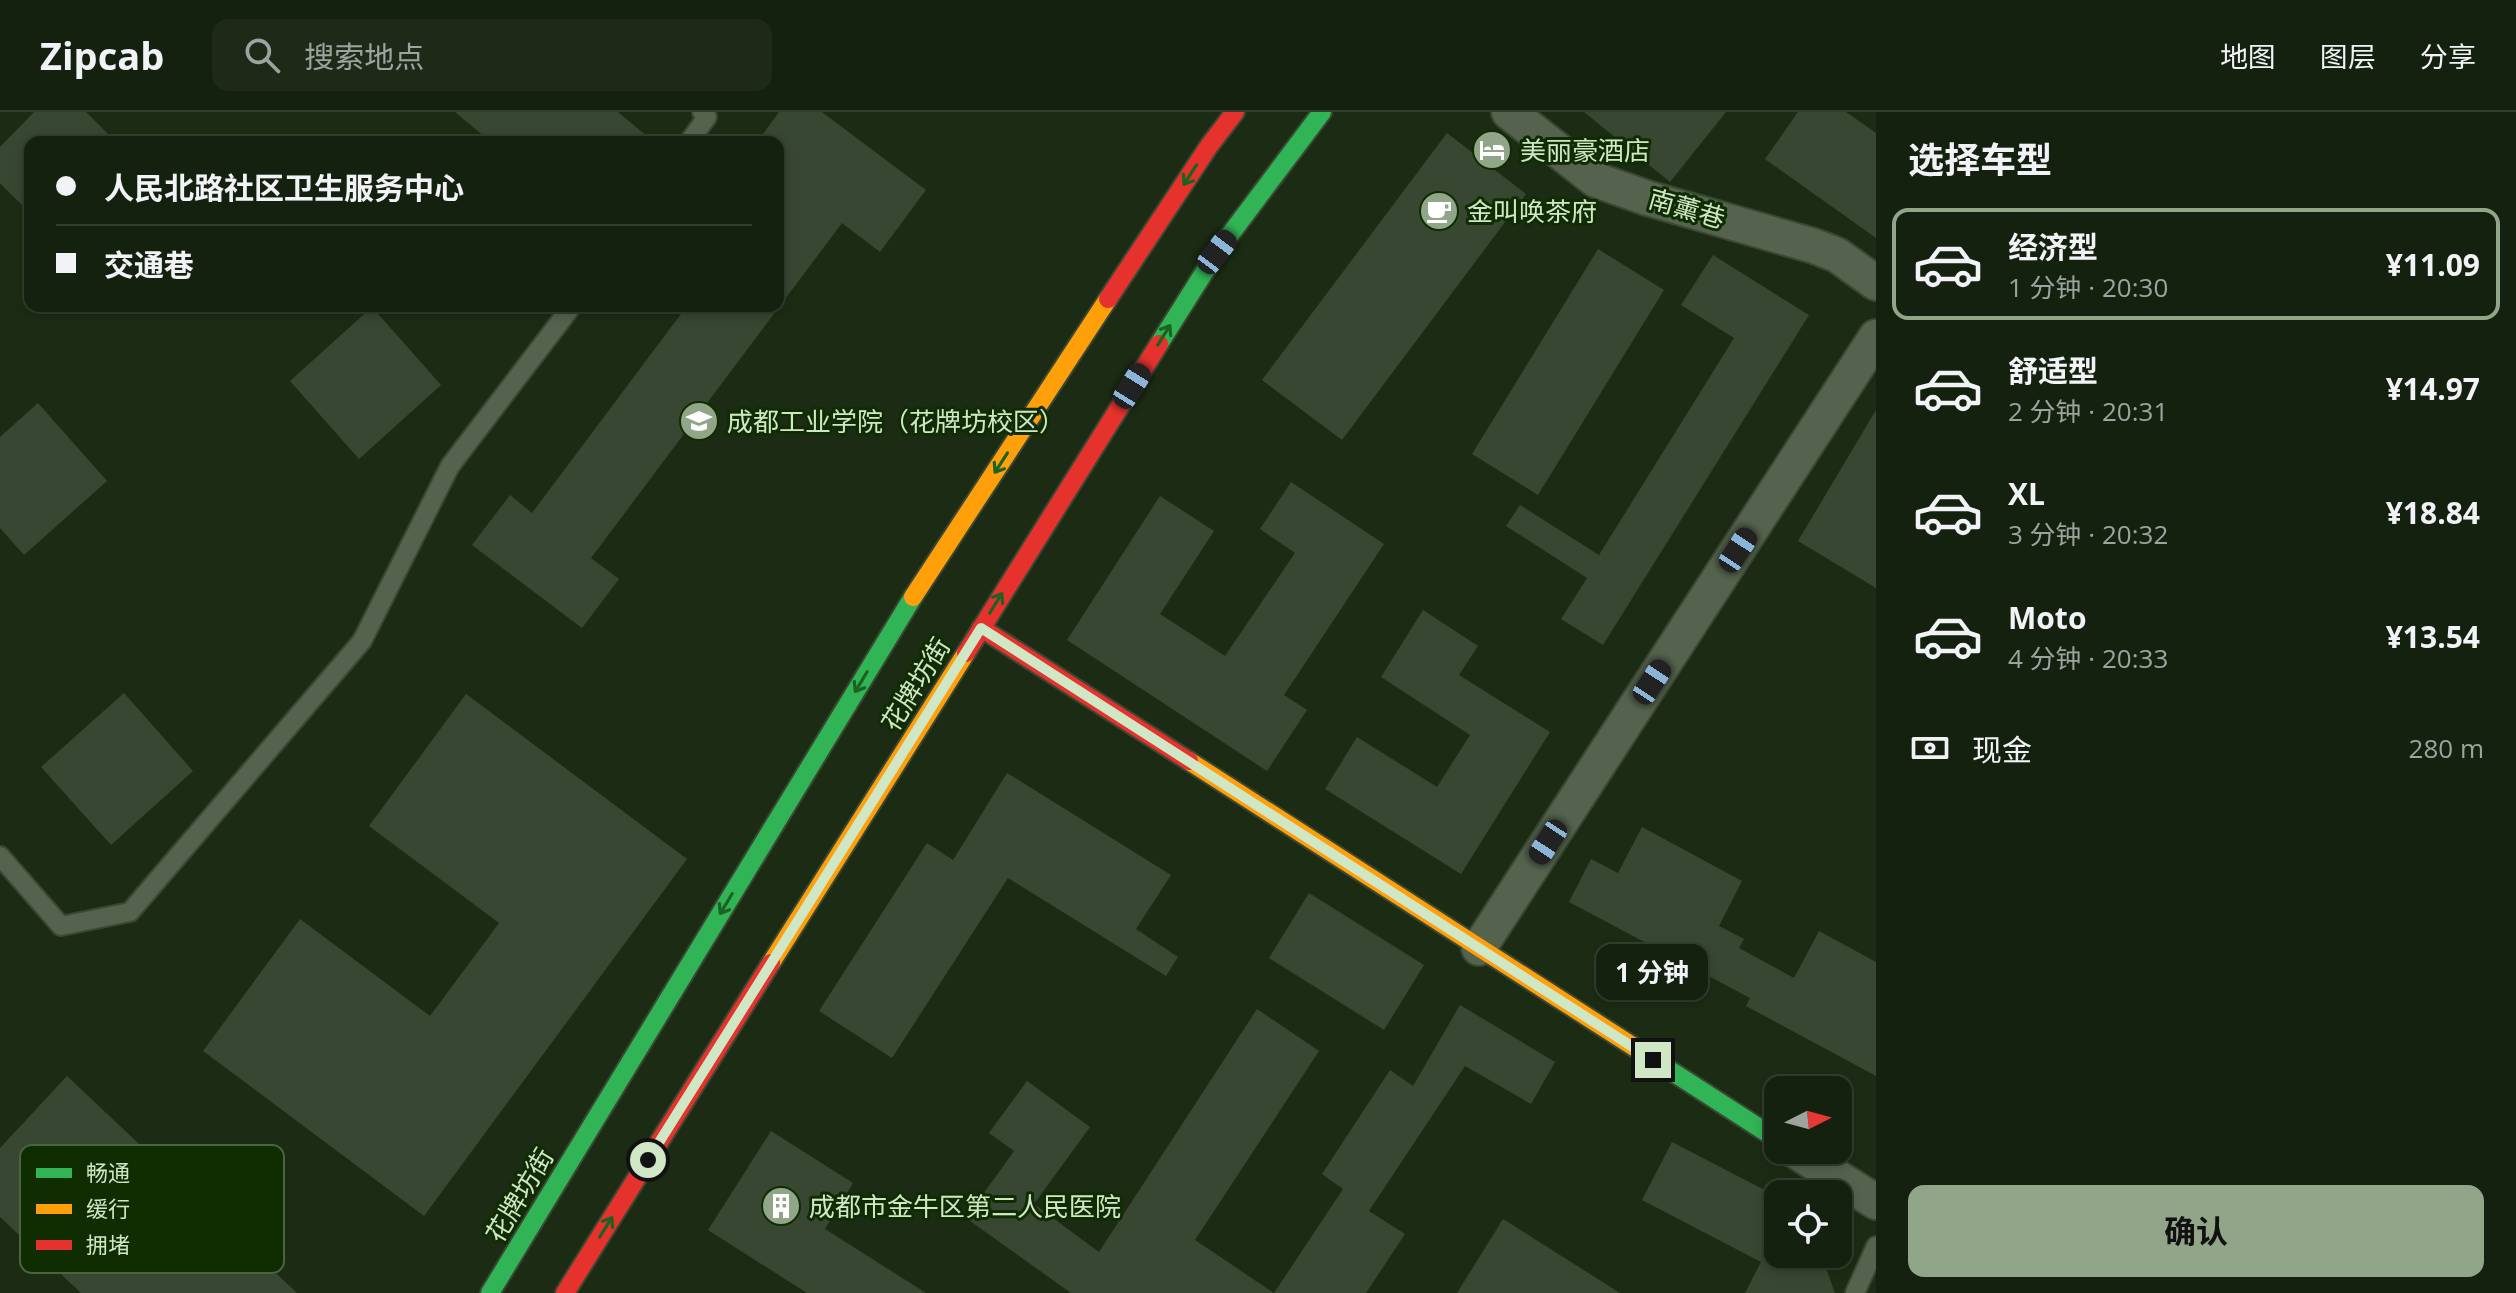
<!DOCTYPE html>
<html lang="zh">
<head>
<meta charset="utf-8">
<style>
	body { margin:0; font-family:"Open Sans","Noto Sans SC",sans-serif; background:#1e2918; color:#f1f3f6; height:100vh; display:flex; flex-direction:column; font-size:30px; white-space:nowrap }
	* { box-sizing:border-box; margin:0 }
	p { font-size:26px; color:#9da39e }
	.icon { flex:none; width:44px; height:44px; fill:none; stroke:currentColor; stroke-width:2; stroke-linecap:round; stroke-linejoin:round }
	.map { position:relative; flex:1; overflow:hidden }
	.sheet { display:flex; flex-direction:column; background:#15210f; width:640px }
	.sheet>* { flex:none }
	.guide { position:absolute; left:24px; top:24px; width:760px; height:176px; border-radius:16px; box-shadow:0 4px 12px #0003,0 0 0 2px #343e2f; display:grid; align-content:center; height:176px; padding:0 32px; background:#15210f }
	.needle { width:52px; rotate:84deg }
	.controls { position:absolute; left:1764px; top:964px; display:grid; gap:16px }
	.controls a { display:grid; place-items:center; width:88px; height:88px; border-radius:16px; background:#15210f; box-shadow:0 4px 12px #0003,0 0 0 2px #343e2f; font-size:40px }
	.end { position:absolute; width:36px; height:36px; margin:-18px; border:10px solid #d0e7c6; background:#111; box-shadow:0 0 0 4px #111 }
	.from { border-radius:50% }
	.bubble { position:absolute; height:56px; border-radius:16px; background:#15210f; box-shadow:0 4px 12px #0003,0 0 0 2px #343e2f; font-size:26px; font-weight:700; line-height:56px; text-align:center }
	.car { position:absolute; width:24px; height:48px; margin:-24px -12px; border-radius:10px; box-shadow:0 0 6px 2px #0007; background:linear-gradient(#222 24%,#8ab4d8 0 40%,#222 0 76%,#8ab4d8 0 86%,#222 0) }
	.guide b { display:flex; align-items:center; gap:28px; height:76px; font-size:30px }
	.guide b+b { border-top:2px solid #343e2f }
	.guide i { width:20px; height:20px; background:#f1f3f6 }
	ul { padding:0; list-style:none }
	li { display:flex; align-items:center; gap:24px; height:112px; margin:0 16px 12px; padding:0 16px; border:4px solid transparent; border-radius:16px }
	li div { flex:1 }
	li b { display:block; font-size:30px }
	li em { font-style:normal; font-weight:700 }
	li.active { border-color:#91a688 }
	li>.icon { width:72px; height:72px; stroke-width:1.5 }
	h2 { padding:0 32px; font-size:36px; line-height:96px }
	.pay { display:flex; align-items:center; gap:20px; height:88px; padding:0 32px; font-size:30px }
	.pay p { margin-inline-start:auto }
	.primary-button { display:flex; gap:16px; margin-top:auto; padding:16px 32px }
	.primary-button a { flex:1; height:92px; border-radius:16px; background:#91a688; color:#111; font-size:32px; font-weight:700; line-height:92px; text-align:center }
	header { display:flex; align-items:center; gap:48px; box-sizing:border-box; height:112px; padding:0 40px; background:#15210f; border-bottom:2px solid #343e2f }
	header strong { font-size:38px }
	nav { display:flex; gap:44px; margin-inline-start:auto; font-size:28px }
	.search { width:560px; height:72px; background:#1e2918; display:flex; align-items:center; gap:20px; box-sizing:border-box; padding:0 28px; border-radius:16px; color:#9da39e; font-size:30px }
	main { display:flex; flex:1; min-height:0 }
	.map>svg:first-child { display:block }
	.building { fill:#384731 }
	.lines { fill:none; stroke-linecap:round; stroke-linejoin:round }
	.lane-casing { stroke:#3a4733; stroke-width:22 }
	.street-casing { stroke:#3a4733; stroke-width:38 }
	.fast-casing { stroke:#3a4733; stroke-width:22 }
	.slow-casing { stroke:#3a4733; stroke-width:22 }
	.jam-casing { stroke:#3a4733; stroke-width:22 }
	.lane { stroke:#55634e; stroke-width:18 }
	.street { stroke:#55634e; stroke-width:34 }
	.fast { stroke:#30b455; stroke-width:18 }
	.slow { stroke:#ff9f0a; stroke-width:18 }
	.jam { stroke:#e5322d; stroke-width:18 }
	.oneway { stroke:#1c6322 }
	.route { stroke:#d0e7c6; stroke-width:10 }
	.labels { text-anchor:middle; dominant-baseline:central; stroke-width:6; stroke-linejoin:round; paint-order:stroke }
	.poi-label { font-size:26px; fill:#d0e7c6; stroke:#0f2d00; text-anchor:start }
	.street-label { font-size:26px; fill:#d0e7c6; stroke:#0f2d00 }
	.key { fill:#0f2d00; stroke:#49653b; stroke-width:2 }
	.key-label { font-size:22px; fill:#d0e7c6 }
</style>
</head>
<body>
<header>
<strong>Zipcab</strong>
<div class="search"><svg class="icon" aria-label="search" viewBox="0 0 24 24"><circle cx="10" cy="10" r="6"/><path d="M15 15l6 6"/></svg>搜索地点</div>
<nav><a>地图</a><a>图层</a><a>分享</a></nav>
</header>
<main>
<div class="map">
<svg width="1876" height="1181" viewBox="0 0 1876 1181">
	<rect width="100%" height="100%" fill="#1c2c14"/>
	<path class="building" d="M34,0h52l30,30h-86v71l-30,-30v-36z
		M455,0h163l36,30h-163z
		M779,0h43l104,78 -46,62 -38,-29 -251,335 28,21 -37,49 -110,-83 38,-50 22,18 155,-207h91v-164h-21z
		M1584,0h142l-56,70z
		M1798,0h48l30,21v105l-111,-79z
		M1447,21l79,61 -184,246 -80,-60z
		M1598,137l66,41 -126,205 -66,-41z
		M1713,143l96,60 -206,330 -42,-26 26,-41 -81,-52 14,-21 79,50 135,-217 -53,-33z
		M372,195l69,78 -82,74 -69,-78z
		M38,291l69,78 -83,74 -24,-27v-91z
		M1876,298v178l-78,-47z
		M1291,370l93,62 -100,151 23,15 -40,61 -200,-131 93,-144 54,35 -54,83 65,42 70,-103 -35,-24z
		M1423,498l55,36 -19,29 91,57 -89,142 -136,-85 32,-52 80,50 33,-52 -89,-58z
		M124,581l69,78 -82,74 -70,-78z
		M466,582l221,165 -263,357 -221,-165 97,-132 130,97 69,-93 -130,-97z
		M1007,661l164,102 -35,54 42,28 -12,19 -158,-98 -116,180 -73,-47 108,-168 26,17z
		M1642,715l100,54 -23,45 25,13 -5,9 55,30 25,-47 57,31v114l-130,-70 4,-8 -181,-96 22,-43 27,14z
		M1309,781l115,72 -40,65 -115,-72z
		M1460,893l95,57 -24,42 -66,-38 -96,145 36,23 -39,59h-92l69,-104 -21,-15 68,-104 23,16z
		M1257,897l62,42 -124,189 79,53h-203l-105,-75 48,-67 -25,-18 38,-52 63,46 -56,77 65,48z
		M67,964l230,217h-216l-81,-76v-69z
		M771,1019l82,52 -28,46 101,64h-119l-99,-63z
		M1672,1030l106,55v57h43l14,39h-90l16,-31 -119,-62z
		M1503,1107l117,74h-163z"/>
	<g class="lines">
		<g class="lane-casing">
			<path id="lane" d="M689,30l18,-25 -5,-5
				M0,744l61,70 69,-14 232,-271 88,-175 122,-160
				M1855,1181l21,-47"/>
		</g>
		<g class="street-casing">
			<path id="street" d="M1509,0l87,68 51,18 167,48 23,9 39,28
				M1479,836l397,-611
				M1794,1038l82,52"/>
		</g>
		<g class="fast-casing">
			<path id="fast" d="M1159,232l58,-92 105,-140
				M1634,935l144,93
				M490,1181l423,-696"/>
		</g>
		<g class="slow-casing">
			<path id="slow" d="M913,485l195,-298
				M1189,649l445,286
				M771,851l195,-310"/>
		</g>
		<g class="jam-casing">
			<path id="jam" d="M1108,187l101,-153 26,-34
				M981,516l208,133
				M966,541l193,-309
				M565,1181l206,-330"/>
		</g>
		<use href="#lane" class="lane"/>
		<use href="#street" class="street"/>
		<use href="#fast" class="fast"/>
		<use href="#slow" class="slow"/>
		<use href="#jam" class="jam"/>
	</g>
	<defs><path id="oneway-shaft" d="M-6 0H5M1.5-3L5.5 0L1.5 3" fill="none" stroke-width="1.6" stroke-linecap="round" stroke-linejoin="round" transform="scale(2)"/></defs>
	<g class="oneway">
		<use href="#oneway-shaft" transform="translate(1190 63) rotate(123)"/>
		<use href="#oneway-shaft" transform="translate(1164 223) rotate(-58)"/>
		<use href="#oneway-shaft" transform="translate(1001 351) rotate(123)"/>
		<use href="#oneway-shaft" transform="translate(996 491) rotate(-58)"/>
		<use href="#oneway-shaft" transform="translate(861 570) rotate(121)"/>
		<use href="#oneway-shaft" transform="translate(726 792) rotate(121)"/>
		<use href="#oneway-shaft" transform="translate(606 1115) rotate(-58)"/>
	</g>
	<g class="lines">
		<path class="route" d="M648,1048l333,-532 672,432"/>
	</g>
	<defs>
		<g id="hotel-disc" transform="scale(2)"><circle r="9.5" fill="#91a688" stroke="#0f2d00"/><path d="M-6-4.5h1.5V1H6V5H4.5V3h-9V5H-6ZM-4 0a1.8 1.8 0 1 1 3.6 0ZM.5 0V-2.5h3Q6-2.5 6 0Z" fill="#fff"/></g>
		<g id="cafe-disc" transform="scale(2)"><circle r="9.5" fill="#91a688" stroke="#0f2d00"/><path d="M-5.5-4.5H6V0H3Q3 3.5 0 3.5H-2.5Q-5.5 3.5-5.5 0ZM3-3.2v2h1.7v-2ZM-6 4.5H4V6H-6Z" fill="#fff"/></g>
		<g id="university-disc" transform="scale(2)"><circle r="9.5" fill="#91a688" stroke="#0f2d00"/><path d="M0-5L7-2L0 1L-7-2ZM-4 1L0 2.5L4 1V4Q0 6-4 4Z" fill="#fff"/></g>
		<g id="building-disc" transform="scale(2)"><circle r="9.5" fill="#91a688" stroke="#0f2d00"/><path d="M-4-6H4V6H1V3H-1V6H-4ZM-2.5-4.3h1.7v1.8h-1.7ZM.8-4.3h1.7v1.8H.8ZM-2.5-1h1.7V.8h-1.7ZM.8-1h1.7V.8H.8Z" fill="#fff"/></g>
	</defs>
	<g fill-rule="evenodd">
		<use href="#hotel-disc" x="1492" y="38"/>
		<use href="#cafe-disc" x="1439" y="99"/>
		<use href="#university-disc" x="699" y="309"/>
		<use href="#building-disc" x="781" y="1094"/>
	</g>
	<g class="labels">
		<g class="poi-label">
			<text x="1520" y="38">美丽豪酒店</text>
			<text x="1467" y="99">金叫唤茶府</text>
			<text x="727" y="309">成都工业学院（花牌坊校区）</text>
			<text x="809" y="1094">成都市金牛区第二人民医院</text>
		</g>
		<g class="street-label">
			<text transform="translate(1687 96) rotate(16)">南薰巷</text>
			<text transform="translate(915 572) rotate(-58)">花牌坊街</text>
			<text transform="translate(519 1083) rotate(-59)">花牌坊街</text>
		</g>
	</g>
	<rect x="20" y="1033" width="264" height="128" rx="12" class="key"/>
	<rect x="36" y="1056" width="36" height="10" fill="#30b455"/>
	<rect x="36" y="1092" width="36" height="10" fill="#ff9f0a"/>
	<rect x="36" y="1128" width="36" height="10" fill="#e5322d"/>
	<g class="key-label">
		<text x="86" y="1069">畅通</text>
		<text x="86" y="1105">缓行</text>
		<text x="86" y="1141">拥堵</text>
	</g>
</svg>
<div class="controls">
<a><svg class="needle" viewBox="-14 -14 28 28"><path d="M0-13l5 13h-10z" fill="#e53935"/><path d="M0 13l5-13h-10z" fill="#9da39e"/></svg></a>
<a><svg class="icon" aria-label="locate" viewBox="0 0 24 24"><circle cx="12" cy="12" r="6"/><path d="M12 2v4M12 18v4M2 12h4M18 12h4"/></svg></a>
</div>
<i class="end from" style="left:648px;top:1048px"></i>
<i class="end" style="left:1653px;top:948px"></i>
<div class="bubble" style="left:1596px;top:832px;width:112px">1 分钟</div>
<i class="car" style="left:1217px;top:140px;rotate:37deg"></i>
<i class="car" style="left:1132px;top:274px;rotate:32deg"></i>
<i class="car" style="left:1738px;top:438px;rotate:33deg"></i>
<i class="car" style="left:1652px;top:570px;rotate:33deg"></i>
<i class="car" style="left:1548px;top:730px;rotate:213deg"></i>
<div class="guide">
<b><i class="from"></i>人民北路社区卫生服务中心</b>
<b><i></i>交通巷</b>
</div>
</div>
<section class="sheet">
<h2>选择车型</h2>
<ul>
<li class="active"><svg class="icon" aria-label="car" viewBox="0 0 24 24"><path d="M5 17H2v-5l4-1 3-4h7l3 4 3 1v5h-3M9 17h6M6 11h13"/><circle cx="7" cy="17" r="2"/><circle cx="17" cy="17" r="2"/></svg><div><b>经济型</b><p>1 分钟 · 20:30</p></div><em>¥11.09</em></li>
<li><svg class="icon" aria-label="car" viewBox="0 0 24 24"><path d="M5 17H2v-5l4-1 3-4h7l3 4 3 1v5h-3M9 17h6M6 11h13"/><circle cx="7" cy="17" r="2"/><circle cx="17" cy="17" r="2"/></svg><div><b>舒适型</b><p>2 分钟 · 20:31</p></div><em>¥14.97</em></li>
<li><svg class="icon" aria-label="car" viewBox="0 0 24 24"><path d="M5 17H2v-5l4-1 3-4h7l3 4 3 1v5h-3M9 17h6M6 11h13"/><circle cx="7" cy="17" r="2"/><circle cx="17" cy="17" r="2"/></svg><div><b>XL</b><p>3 分钟 · 20:32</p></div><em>¥18.84</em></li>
<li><svg class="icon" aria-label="car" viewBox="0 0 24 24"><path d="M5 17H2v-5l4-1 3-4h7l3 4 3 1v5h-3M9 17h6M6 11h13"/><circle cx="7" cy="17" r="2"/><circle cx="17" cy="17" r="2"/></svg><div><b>Moto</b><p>4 分钟 · 20:33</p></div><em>¥13.54</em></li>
</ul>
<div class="pay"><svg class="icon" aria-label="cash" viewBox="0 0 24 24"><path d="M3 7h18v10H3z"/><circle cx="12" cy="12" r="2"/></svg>现金<p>280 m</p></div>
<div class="primary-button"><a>确认</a></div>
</section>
</main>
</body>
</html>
